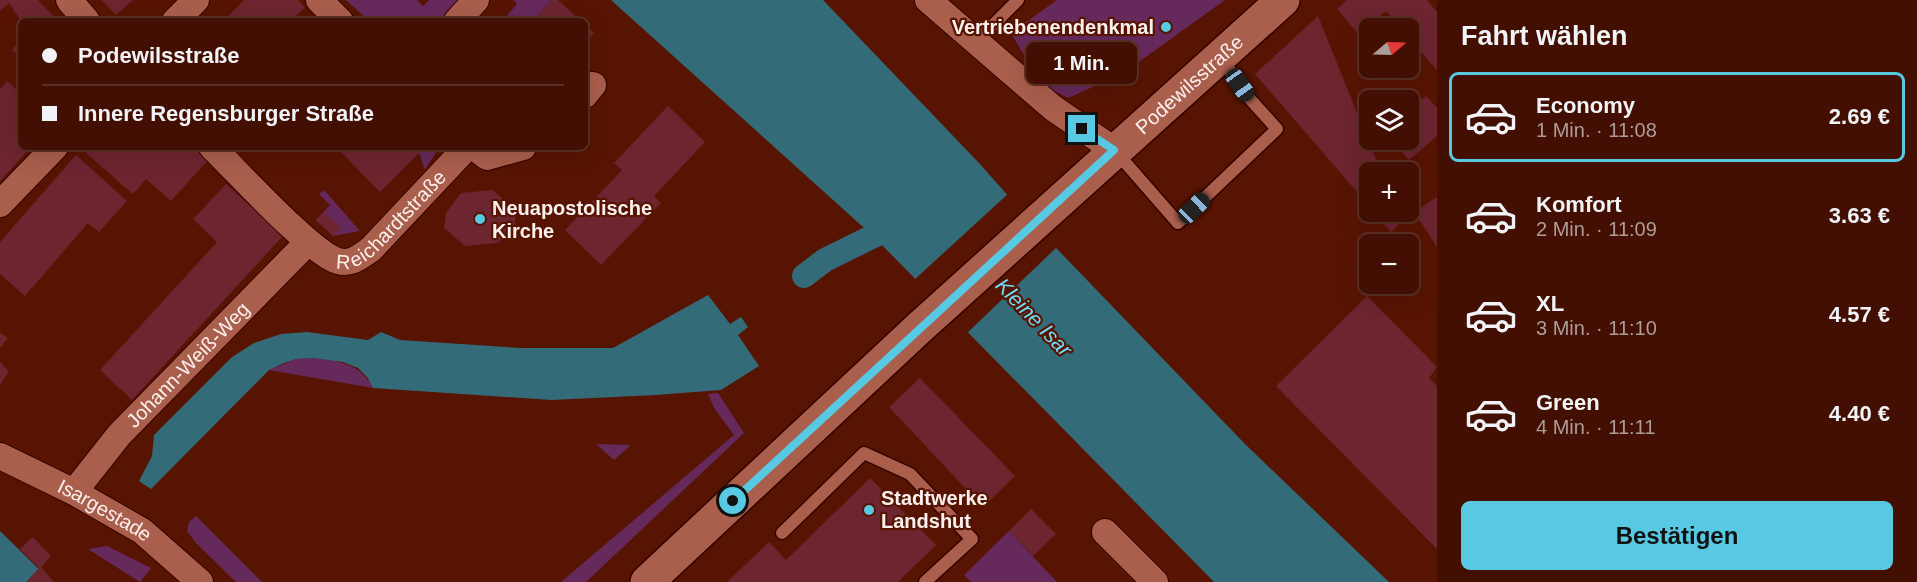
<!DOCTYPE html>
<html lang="de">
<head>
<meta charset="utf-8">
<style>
	body { margin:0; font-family:Helvetica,sans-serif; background:#49180c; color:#f1f3f6; height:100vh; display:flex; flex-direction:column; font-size:22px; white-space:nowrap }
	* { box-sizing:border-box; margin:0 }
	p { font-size:20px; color:#ae9c99 }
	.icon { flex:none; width:33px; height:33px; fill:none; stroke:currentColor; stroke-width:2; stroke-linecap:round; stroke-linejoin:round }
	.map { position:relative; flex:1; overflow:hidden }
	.sheet { display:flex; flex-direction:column; background:#420f02; width:480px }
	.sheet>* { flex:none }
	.banner { position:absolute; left:18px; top:18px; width:570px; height:132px; border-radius:9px; box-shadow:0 6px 24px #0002,0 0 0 2px #5a2f24; display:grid; align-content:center; height:132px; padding:0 24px; background:#420f02 }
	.needle { width:39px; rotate:71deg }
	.fabs { position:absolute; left:1359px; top:18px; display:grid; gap:12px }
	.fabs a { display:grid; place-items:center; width:60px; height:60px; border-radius:9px; background:#420f02; box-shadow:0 6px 24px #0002,0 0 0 2px #5a2f24; font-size:30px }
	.end { position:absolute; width:27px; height:27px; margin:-14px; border:8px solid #57c9e2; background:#111; box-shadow:0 0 0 3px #111 }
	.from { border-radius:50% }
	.bubble { position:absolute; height:42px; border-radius:9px; background:#420f02; box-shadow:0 6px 24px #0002,0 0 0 2px #5a2f24; font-size:20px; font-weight:700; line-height:42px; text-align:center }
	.car { position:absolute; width:18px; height:36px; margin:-18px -9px; border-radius:8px; box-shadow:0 0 4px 2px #0007; background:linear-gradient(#222 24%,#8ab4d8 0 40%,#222 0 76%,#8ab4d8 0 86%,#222 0) }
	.banner b { display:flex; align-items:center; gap:21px; height:57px; font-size:22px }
	.banner b+b { border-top:2px solid #5a2f24 }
	.banner i { width:15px; height:15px; background:#f1f3f6 }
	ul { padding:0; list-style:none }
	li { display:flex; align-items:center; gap:18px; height:90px; margin:0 12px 9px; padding:0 12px; border:3px solid transparent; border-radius:9px }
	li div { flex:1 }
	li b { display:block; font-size:22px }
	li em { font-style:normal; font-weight:700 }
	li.active { border-color:#57c9e2 }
	li>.icon { width:54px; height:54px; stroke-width:1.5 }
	h2 { padding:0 24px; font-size:27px; line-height:72px }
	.primary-button { display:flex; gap:12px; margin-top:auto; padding:12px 24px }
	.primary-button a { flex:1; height:69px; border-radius:9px; background:#57c9e2; color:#111; font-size:24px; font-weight:700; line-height:69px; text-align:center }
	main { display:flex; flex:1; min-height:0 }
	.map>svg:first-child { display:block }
	.green { fill:#66295c }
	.water { fill:#336b78 }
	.pier { fill:#581403 }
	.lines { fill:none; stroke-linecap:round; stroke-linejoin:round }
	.canal { stroke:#336b78; stroke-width:24 }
	.building { fill:#6d2530 }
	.service-casing { stroke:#340200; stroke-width:15 }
	.minor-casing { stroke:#340200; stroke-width:28 }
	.secondary-casing { stroke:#340200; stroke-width:36 }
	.service { stroke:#aa5e4c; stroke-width:12 }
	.minor { stroke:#aa5e4c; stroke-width:26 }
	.secondary { stroke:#aa5e4c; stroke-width:33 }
	.route { stroke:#57c9e2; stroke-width:8 }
	.poi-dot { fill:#57c9e2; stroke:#581403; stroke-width:2 }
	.labels { text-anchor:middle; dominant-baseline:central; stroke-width:4.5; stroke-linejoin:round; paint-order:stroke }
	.poi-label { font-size:20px; font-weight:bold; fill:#faf1ef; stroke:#581403; text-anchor:start }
	.street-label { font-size:20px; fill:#faf1ef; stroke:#581403 }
	.water-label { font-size:21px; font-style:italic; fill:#6bdff9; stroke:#581403 }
</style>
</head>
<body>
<main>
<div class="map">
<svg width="1437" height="582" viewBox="0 0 1437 582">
	<rect width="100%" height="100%" fill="#581403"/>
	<path class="green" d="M346,0h71l6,6 6,-6h29l-17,21h-72z
		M514,0h38l-20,21h-30l15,-17z
		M1057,0h168l-103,74 -54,24 -27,-14 -30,-51z
		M413,147l14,2 12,-2 -14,23 -6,-17z
		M324,190l36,41 -27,5 -17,-16 14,-15 -11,-11z
		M313,358c26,3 47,5 60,30l-104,-18 27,-11z
		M718,393l26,40 -158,149h-25l173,-147 -20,-27 -6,-14z
		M596,444l35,1 -17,15z
		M196,516l66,66h-26l-40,-39 -9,-12 2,-9z
		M1009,531l48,51h-86l-7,-7z
		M107,546l44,22 -11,14 -52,-33z"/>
	<path class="water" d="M611,0h212l156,163 54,61 212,220 144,138h-175l-341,-346z
		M708,295l22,29 11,-7 7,10 -10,8 21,31 -38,24 -66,5 -103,5 -179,-12 -6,-11 -9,-9 -15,-6 -30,-4 -17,1 -12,4 -15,7 -118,119 -12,-8 13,-25 2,-21 78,-78 22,-14 27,-9 26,-2 61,8 13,-8 19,8 121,8h92z
		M0,531l52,51h-52z"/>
	<path class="pier" d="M1009,193l49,53 -92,88 -53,-53z"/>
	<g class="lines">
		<path class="canal" d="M804,276l21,-16 77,-38"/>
	</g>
	<path class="building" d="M0,0h38l20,21h-37l-12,-18 -9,8z
		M102,0h31l-17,15z
		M244,0h54l7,7 -14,14h-67z
		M552,0h6l23,21h-49z
		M1347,0h80l10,12v58l-29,-33v-9h-7l-15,-17 -27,24 -22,-26z
		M1318,16l63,156h-11v35l-115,-133z
		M585,25l9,8 -9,10z
		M21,39v19l-9,-8z
		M7,81l11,10 3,-3v59h10l-31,34v-92z
		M1426,96l11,12v28l-28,24 -18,-20h17v-29z
		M668,106l37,36 -51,54 7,7 -60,62 -36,-35 57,-60 -8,-7z
		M91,147h103l14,13 -37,41 -25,-22 -13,15 -47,-41z
		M336,147h77l6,6 -39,39z
		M76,155l51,46 -28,31 -11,-9 -63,73 -25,-22v-32z
		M226,184l57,52 -151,164 -32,-30 117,-128 -24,-23z
		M493,190l23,21 -1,14 -17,18 -33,3 -21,-18 2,-15 15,-20z
		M1437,197v50l-23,-35z
		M324,212l17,16 -8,8 -17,-16z
		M1373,212h33l2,4 -17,16z
		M1367,296l70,71 -8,11 8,8v163l-161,-163z
		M0,333l8,5 -8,10z
		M0,362l9,9 -9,14z
		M920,378l95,98 -32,31 -94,-100z
		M870,478l66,67 -38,37h-171l42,-40 17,18z
		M1031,509l25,25 -23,22 -24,-25z
		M33,537l18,19 -10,11 13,15h-28l13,-14 -19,-19z"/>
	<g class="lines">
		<g class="service-casing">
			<path id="service" d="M977,41l41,-41
				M1117,153l61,70 99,-94 -27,-30 -29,-41
				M782,533l82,-80 46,21 62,65 -47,43"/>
		</g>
		<g class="minor-casing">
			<g id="minor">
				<path d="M69,0l18,21"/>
				<path d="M319,0l21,21"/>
				<path d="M928,0l125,108 61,42"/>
				<path d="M175,21l21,-21"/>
				<path d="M457,21l19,-21"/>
				<path d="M585,95l8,-10"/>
				<path id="s1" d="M212,147c24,23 100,107 126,114 13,4 23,-5 33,-12l96,-102"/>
				<path d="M474,147l13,10 36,-10"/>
				<path d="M0,204l55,-57"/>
				<path id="s2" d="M0,456l74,36 68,39 58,51"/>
				<path id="s3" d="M74,492l45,-57 189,-193"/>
				<path d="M1105,532l50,50"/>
			</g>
		</g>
		<g class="secondary-casing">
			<g id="secondary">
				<path id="s4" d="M647,582l273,-255 363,-327"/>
			</g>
		</g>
		<use href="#service" class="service"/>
		<use href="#minor" class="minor"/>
		<use href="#secondary" class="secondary"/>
	</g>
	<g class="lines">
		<path class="route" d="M733,501l381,-351 -32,-21"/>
	</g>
	<g class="poi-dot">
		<circle cx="1166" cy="27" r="6"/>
		<circle cx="480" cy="219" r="6"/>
		<circle cx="869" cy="510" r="6"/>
	</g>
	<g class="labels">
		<g class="poi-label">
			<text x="1154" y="27" text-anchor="end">Vertriebenendenkmal</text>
			<text x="492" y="208">Neuapostolische<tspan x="492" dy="23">Kirche</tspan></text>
			<text x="881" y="498">Stadtwerke<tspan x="881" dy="23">Landshut</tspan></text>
		</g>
		<g class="street-label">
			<text stroke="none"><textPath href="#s4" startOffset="736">Podewilsstraße</textPath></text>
			<text stroke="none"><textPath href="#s1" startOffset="240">Reichardtstraße</textPath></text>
			<text stroke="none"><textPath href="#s3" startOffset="171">Johann-Weiß-Weg</textPath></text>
			<text stroke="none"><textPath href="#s2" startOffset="118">Isargestade</textPath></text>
		</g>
		<g class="water-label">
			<text transform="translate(1034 317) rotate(46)">Kleine Isar</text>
		</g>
	</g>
</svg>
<div class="fabs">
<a><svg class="needle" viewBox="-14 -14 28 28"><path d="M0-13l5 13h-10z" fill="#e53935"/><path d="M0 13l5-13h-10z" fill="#ae9c99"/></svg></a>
<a><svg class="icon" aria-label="layers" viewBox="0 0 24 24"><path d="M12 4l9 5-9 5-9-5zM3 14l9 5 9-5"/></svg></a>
<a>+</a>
<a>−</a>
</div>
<i class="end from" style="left:733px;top:501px"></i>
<i class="end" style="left:1082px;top:129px"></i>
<div class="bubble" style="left:1026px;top:42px;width:111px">1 Min.</div>
<i class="car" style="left:1240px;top:85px;rotate:145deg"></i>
<i class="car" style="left:1194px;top:208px;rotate:46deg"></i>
<div class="banner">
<b><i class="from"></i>Podewilsstraße</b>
<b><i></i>Innere Regensburger Straße</b>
</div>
</div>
<section class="sheet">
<h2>Fahrt wählen</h2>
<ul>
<li class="active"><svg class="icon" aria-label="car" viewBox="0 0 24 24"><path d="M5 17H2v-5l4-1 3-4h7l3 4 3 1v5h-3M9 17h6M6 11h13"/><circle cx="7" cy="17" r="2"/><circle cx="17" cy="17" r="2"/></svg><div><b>Economy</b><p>1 Min. · 11:08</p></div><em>2.69 €</em></li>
<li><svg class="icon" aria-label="car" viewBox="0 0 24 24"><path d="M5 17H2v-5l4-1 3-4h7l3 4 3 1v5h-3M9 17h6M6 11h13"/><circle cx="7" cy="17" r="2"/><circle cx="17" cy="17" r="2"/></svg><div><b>Komfort</b><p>2 Min. · 11:09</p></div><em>3.63 €</em></li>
<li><svg class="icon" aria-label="car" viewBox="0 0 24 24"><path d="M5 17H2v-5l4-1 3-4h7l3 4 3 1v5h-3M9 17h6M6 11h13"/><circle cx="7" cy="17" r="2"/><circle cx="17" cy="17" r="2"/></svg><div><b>XL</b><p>3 Min. · 11:10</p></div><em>4.57 €</em></li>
<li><svg class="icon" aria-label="car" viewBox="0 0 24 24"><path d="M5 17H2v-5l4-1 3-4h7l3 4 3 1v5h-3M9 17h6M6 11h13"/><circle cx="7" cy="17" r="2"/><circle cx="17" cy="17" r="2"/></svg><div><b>Green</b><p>4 Min. · 11:11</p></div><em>4.40 €</em></li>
</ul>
<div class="primary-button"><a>Bestätigen</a></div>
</section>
</main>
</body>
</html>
